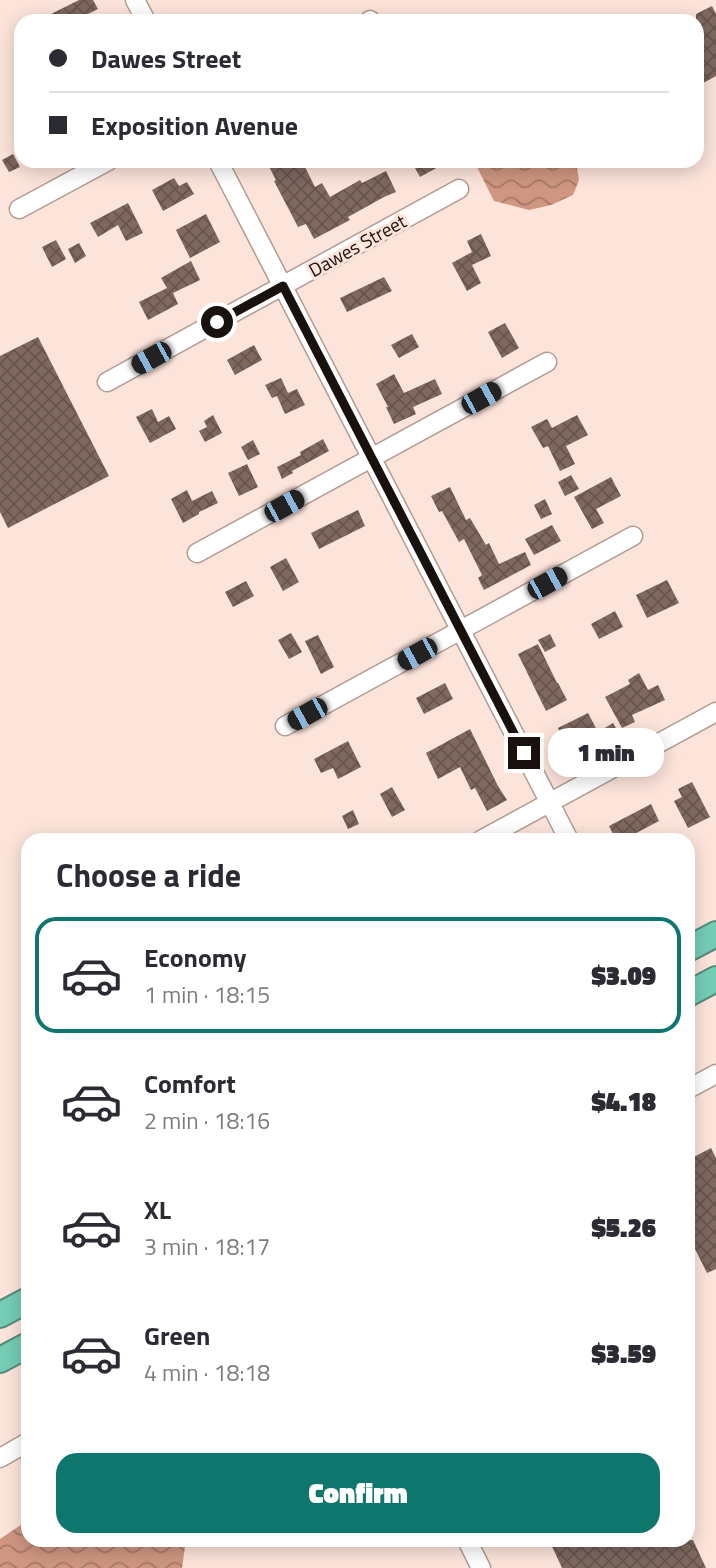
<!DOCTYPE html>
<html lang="en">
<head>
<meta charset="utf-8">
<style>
	body { margin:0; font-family:"Titillium Web",sans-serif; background:#f2f2f3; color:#2b2b33; height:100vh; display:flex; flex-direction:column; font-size:26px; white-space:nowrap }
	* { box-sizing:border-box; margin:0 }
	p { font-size:23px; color:#7c7c81 }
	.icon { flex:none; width:38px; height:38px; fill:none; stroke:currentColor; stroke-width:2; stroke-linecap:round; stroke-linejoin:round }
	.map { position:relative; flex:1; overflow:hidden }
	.drawer { position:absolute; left:21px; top:833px; width:674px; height:714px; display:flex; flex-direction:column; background:#fff; border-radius:21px; box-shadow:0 4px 18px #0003 }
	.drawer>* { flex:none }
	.hud { position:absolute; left:14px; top:14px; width:690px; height:154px; border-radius:21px; box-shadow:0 4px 18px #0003; display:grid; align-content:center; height:154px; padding:0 35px; background:#fff }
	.end { position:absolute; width:32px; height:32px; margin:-16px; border:9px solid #19110e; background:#fff; box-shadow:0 0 0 4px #fff }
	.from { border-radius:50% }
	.bubble { position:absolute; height:49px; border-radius:21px; background:#fff; box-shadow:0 4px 18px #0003; font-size:23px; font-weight:800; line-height:49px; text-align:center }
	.car { position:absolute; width:21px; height:42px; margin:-21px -10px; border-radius:9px; box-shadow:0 0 5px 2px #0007; background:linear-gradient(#222 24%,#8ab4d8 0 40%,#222 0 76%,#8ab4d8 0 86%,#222 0) }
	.hud b { display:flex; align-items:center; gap:24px; height:66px; font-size:26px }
	.hud b+b { border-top:2px solid #e1e1e2 }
	.hud i { width:18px; height:18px; background:#2b2b33 }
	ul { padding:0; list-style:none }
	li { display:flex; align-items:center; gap:21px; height:116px; margin:0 14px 10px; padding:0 21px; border:4px solid transparent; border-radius:21px }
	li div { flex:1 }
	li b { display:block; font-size:26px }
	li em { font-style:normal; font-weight:800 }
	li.selected { border-color:#0f766e }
	li>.icon { width:63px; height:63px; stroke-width:1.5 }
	h2 { padding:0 35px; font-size:32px; line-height:84px }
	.action { display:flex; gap:14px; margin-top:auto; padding:14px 35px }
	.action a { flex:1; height:80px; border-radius:21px; background:#0f766e; color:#fff; font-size:28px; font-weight:800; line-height:80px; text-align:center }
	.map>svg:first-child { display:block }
	.water { fill:url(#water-waves) }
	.building { fill:url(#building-cross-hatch) }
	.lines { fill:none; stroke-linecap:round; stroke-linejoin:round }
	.minor-casing { stroke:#b29b92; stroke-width:21 }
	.highway-casing { stroke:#558b7b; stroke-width:28 }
	.minor { stroke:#fff; stroke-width:18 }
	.highway { stroke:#75ccb5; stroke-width:24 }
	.route { stroke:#19110e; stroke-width:9 }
	.labels { text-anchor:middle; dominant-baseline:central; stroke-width:6; stroke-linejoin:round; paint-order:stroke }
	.street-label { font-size:19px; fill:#19110e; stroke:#fce4da }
</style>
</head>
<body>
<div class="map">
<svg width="716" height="1568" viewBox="0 0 716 1568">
	<defs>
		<pattern id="water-waves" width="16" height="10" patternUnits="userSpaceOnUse" patternTransform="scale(1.75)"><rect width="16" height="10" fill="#cf9680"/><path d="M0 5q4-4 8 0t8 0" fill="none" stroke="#a77967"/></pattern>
		<pattern id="building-cross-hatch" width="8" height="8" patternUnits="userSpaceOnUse" patternTransform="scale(1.75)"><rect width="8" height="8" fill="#7e6860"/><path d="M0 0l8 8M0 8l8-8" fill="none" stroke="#66544e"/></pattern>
	</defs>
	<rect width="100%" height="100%" fill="#fce4da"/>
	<path class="water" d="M474,161h102l3,19 -6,15 -22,10 -22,5 -35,-9z
		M28,1520v20h158l-4,28h-182v-29z"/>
	<path class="building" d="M79,0h14l5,9 -24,12h-37z
		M712,6l4,8v62l-20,11v-73z
		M13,154l7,13 -11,5 -7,-12z
		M266,161h36l13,26 7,-4 8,14 30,-17 2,3 24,-12 10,21 -12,5 -36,20 2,3 -36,19 -8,-15 -8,3 -24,-46 2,-1z
		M411,161h38l-29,16z
		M174,178l5,8 8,-4 7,12 -31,17 -11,-21z
		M128,203l15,30 -17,8 -8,-16 -20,12 -8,-14z
		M206,214l14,28 -30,16 -14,-28z
		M481,234l10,22 -19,9 9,18 -14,8 -15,-28 20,-11 -5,-11z
		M56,240l10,19 -14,8 -10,-20z
		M79,243l7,13 -11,7 -7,-14z
		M191,261l9,19 -27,13 5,11 -30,16 -9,-18 28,-14 -6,-10z
		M384,277l8,14 -45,21 -7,-14z
		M505,323l14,25 -17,10 -14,-26z
		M412,334l7,13 -20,11 -8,-13z
		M38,337l71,139 -101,52 -8,-16v-156z
		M254,345l8,15 -27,15 -8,-15z
		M394,374l10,19 31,-14 7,15 -29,13 3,7 -22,10 -8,-17h2l-12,-23z
		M281,378l7,15 9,-4 8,16 -20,9 -8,-18 -5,2 -7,-13z
		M152,409l6,13 11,-6 7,13 -26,14 -14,-26z
		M213,415l9,18 -17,9 -6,-11 8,-4 -3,-6z
		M577,415l11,20 -22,11 9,18 -15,7 -12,-25 -5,2 -12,-21 16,-8 5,9z
		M323,439l6,12 -37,20 1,2 -11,6 -5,-12 24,-12 -1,-3z
		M253,440l7,14 -12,6 -7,-13z
		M247,464l11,23 -19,9 -11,-23z
		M571,475l8,14 -14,7 -7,-14z
		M611,477l10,19 -25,13 8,14 -12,6 -18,-32z
		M450,487l16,33 4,-2 16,27 3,-2 10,21 26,-12 6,13 -47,25 -6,-12 4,-3 -18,-36 -5,3 -17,-31 -3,1 -8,-16z
		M187,490l5,11 20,-10 6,12 -19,9v2l-16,9 -12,-24z
		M545,499l7,15 -11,5 -7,-14z
		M358,510l7,16 -46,23 -8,-16z
		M552,525l9,16 -27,14 -9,-16z
		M286,558l13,24 -16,9 -13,-24z
		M667,580l12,23 -32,15 -11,-23z
		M246,581l8,15 -21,11 -8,-15z
		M615,611l8,16 -24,12 -8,-15z
		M291,633l11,19 -13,7 -11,-19z
		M550,634l6,12 -11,6 -7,-12z
		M318,635l16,32 -13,7 -16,-33z
		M538,644l19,39h1l9,17 -21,11 -28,-57z
		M639,673l9,17 10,-5 7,15 -33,15 3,7 -13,6 -17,-31 25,-13 -2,-4z
		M445,683l8,16 -29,15 -8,-16z
		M588,713l10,19 15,-9 9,16 -46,25 -18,-36z
		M470,729l28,57 9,14 -20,11 -12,-23 -4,2 -11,-23 -22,12 -12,-26z
		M348,741l13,26 -23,12 -5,-11 -12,5 -7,-14z
		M692,782l18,35 -22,11 -14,-27 8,-4 -4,-8z
		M392,787l13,23 -13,7 -12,-23z
		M651,804l8,17 -36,19h-7l-7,-14z
		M353,810l6,14 -11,5 -6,-13z
		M711,1148l5,10v111l-9,4 -19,-38v-75z
		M549,1540h144l13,28h-144z"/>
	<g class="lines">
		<g class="minor-casing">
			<path id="minor" d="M135,0l11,21
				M369,21l1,-1
				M218,161l351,679
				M19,209l89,-48
				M107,382l352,-193
				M197,553l350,-191
				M285,726l348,-190
				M481,840l235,-128
				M688,1089l28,-15
				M0,1458l28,-16
				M467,1540l14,28"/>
		</g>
		<g class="highway-casing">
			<path id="highway" d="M688,949l28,-15
				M688,994l28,-15
				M0,1315l28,-15
				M0,1360l28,-15"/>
		</g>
		<use href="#minor" class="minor"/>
		<use href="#highway" class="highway"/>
	</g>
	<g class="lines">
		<path class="route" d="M217,322l66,-36 241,467"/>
	</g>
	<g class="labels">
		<g class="street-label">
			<text transform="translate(357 245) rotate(-29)">Dawes Street</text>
		</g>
	</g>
</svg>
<i class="end from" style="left:217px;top:322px"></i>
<i class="end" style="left:524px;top:753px"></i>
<div class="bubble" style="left:548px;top:728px;width:116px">1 min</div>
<i class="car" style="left:151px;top:358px;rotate:241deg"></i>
<i class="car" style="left:481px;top:398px;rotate:61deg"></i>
<i class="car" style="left:284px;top:506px;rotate:61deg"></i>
<i class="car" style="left:547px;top:583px;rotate:61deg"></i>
<i class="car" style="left:417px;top:654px;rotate:241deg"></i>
<i class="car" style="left:307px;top:714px;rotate:241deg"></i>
<div class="hud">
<b><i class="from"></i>Dawes Street</b>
<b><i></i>Exposition Avenue</b>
</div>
<section class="drawer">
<h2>Choose a ride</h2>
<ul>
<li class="selected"><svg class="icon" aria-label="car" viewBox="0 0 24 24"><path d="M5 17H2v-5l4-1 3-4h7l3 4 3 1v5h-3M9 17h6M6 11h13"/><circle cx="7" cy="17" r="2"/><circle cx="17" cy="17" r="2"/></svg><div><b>Economy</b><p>1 min · 18:15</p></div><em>$3.09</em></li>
<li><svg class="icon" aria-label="car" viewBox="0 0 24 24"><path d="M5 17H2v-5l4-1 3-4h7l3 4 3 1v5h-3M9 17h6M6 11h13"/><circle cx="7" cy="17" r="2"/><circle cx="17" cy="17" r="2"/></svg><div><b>Comfort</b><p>2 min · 18:16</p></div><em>$4.18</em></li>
<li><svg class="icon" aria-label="car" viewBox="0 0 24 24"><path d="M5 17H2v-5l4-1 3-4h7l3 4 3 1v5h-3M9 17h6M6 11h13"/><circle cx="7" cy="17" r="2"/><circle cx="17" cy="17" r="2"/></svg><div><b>XL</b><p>3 min · 18:17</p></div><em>$5.26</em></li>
<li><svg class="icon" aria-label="car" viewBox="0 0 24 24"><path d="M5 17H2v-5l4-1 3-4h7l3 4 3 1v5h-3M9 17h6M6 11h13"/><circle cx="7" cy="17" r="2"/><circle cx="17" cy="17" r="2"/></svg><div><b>Green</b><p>4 min · 18:18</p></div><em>$3.59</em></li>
</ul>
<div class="action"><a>Confirm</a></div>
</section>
</div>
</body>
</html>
